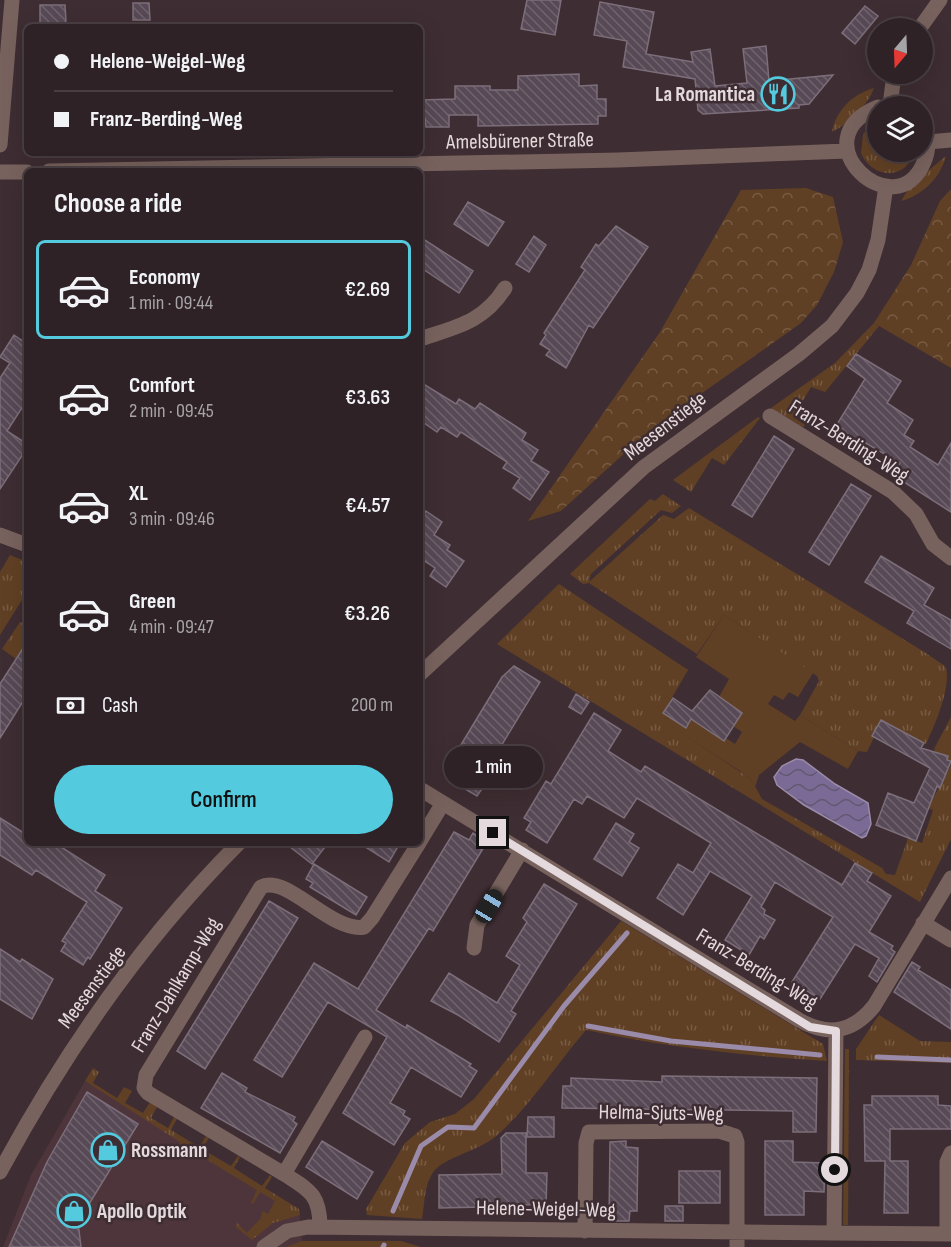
<!DOCTYPE html>
<html lang="en">
<head>
<meta charset="utf-8">
<style>
	body { margin:0; font-family:"Sofia Sans Condensed",sans-serif; background:#362a2e; color:#f1f3f6; height:100vh; display:flex; flex-direction:column; font-size:22px; white-space:nowrap }
	* { box-sizing:border-box; margin:0 }
	p { font-size:20px; color:#a7a4a7 }
	.icon { flex:none; width:33px; height:33px; fill:none; stroke:currentColor; stroke-width:2; stroke-linecap:round; stroke-linejoin:round }
	.map { position:relative; flex:1; overflow:hidden }
	.drawer { position:absolute; left:24px; top:168px; width:399px; height:678px; display:flex; flex-direction:column; background:#2e2226; border-radius:9px; box-shadow:0 6px 24px #0002,0 0 0 2px #493f43 }
	.drawer>* { flex:none }
	.banner { position:absolute; left:24px; top:24px; width:399px; height:132px; border-radius:9px; box-shadow:0 6px 24px #0002,0 0 0 2px #493f43; display:grid; align-content:center; height:132px; padding:0 30px; background:#2e2226 }
	.needle { width:39px; rotate:199deg }
	.buttons { position:absolute; left:867px; top:18px; display:grid; gap:12px }
	.buttons a { display:grid; place-items:center; width:66px; height:66px; border-radius:50%; background:#2e2226; box-shadow:0 6px 24px #0002,0 0 0 2px #493f43; font-size:30px }
	.end { position:absolute; width:27px; height:27px; margin:-14px; border:8px solid #e4d9dc; background:#111; box-shadow:0 0 0 3px #111 }
	.from { border-radius:50% }
	.bubble { position:absolute; height:42px; border-radius:21px; background:#2e2226; box-shadow:0 6px 24px #0002,0 0 0 2px #493f43; font-size:20px; font-weight:600; line-height:42px; text-align:center }
	.car { position:absolute; width:18px; height:36px; margin:-18px -9px; border-radius:8px; box-shadow:0 0 4px 2px #0007; background:linear-gradient(#222 24%,#8ab4d8 0 40%,#222 0 76%,#8ab4d8 0 86%,#222 0) }
	.banner b { display:flex; align-items:center; gap:21px; height:57px; font-size:22px }
	.banner b+b { border-top:2px solid #493f43 }
	.banner i { width:15px; height:15px; background:#f1f3f6 }
	ul { padding:0; list-style:none }
	li { display:flex; align-items:center; gap:18px; height:99px; margin:0 12px 9px; padding:0 18px; border:3px solid transparent; border-radius:9px }
	li div { flex:1 }
	li b { display:block; font-size:22px }
	li em { font-style:normal; font-weight:600 }
	li.current { border-color:#54cade }
	li>.icon { width:54px; height:54px; stroke-width:1.5 }
	h2 { padding:0 30px; font-size:27px; line-height:72px }
	.pay { display:flex; align-items:center; gap:15px; height:66px; padding:0 30px; font-size:22px }
	.pay p { margin-inline-start:auto }
	.button { display:flex; gap:12px; margin-top:auto; padding:12px 30px }
	.button a { flex:1; height:69px; border-radius:36px; background:#54cade; color:#111; font-size:24px; font-weight:600; line-height:69px; text-align:center }
	.map>svg:first-child { display:block }
	.built { fill:#4d353b }
	.grass { fill:url(#grass-tufts) }
	.forest { fill:url(#forest-crowns) }
	.garden { fill:#604024 }
	.water { fill:url(#water-waves); stroke:#9a8baa; stroke-width:1.5 }
	.lines { fill:none; stroke-linecap:round; stroke-linejoin:round }
	.stream { stroke:#9a8baa; stroke-width:5 }
	.building { fill:url(#building-back-hatch); stroke:#7c6e7a; stroke-width:1.5 }
	.minor { stroke:#78625d; stroke-width:15 }
	.route { stroke:#e4d9dc; stroke-width:8 }
	.labels { text-anchor:middle; dominant-baseline:central; stroke-width:5; stroke-linejoin:round; paint-order:stroke }
	.poi-label { font-size:21px; font-weight:bold; fill:#e4d9dc; stroke:#3e2d32; text-anchor:start }
	.street-label { font-size:21px; fill:#e4d9dc; stroke:#3e2d32 }
</style>
</head>
<body>
<div class="map">
<svg width="951" height="1247" viewBox="0 0 951 1247">
	<defs>
		<pattern id="grass-tufts" width="24" height="20" patternUnits="userSpaceOnUse" patternTransform="scale(1.5)"><rect width="24" height="20" fill="#604024"/><path d="M3 7l-1-3M5 7V3M7 7l1-3M15 17l-1-3M17 17v-4M19 17l1-3" fill="none" stroke="#775b43"/></pattern>
		<pattern id="forest-crowns" width="20" height="18" patternUnits="userSpaceOnUse" patternTransform="scale(1.5)"><rect width="20" height="18" fill="#604024"/><path d="M2 6a3 3 0 1 1 6 0M12 15a3 3 0 1 1 6 0" fill="none" stroke="#775b43"/></pattern>
		<pattern id="water-waves" width="16" height="10" patternUnits="userSpaceOnUse" patternTransform="scale(1.5)"><rect width="16" height="10" fill="#7a6a95"/><path d="M0 5q4-4 8 0t8 0" fill="none" stroke="#625870"/></pattern>
		<pattern id="building-back-hatch" width="6" height="6" patternUnits="userSpaceOnUse" patternTransform="scale(1.5)"><rect width="6" height="6" fill="#574955"/><path d="M-1 5l2 2M0 0l6 6M5-1l2 2" fill="none" stroke="#6f636d"/></pattern>
	</defs>
	<rect width="100%" height="100%" fill="#3e2d32"/>
	<path class="built" d="M85,1081l214,128 3,31 6,7h-305l28,-72z"/>
	<path class="grass" d="M874,88c-6,17 -26,36 -42,44 4,-22 21,-38 42,-44z
		M877,121l1,31h36c-8,29 -42,27 -53,1l2,-19z
		M946,156c-5,21 -24,40 -45,45l10,-16z
		M874,323l5,3 -54,66 -14,-5 -18,30 12,8 -2,2 -32,-19 64,-45z
		M758,417l2,1 -36,47 -12,-7 -21,34 -18,-12z
		M663,494l18,12 -9,7 -11,-3 -70,64 -2,8 74,-67 11,4 15,-11 237,145c6,5 15,9 20,15 5,20 -11,57 -20,76l-44,-24 -15,32 -9,-1 -58,-36 19,-34 -2,-5 -93,-61 -27,39 -108,-71 -6,1 -13,-10 80,-75 5,2z
		M10,555l17,7v30l-27,43v-63z
		M559,584l129,86 -25,43 8,5 -10,1 90,60 11,20 120,69 4,6 9,1 13,-37 14,5 11,-33 -5,-2 23,-43v74l-31,63 -423,-258z
		M20,622l7,4 -4,13 4,3 -11,17 -14,-10z
		M951,717v44l-14,-6 -3,-6z
		M621,921l202,123 4,17c-81,-5 -161,-14 -241,-31 -30,35 -57,78 -92,108 -17,13 -50,20 -60,33 -10,13 -9,32 -12,48l-55,-4 -1,-6 39,-66 25,-21 25,-8 19,-15z
		M879,1015l41,26 31,1v21l-95,-3v-11z
		M845,1049h4l-1,176h-5z
		M93,1068l6,4 -6,11 24,15 7,-11 8,4 -7,12 18,10 7,-11 7,5 -6,11 17,10 6,-11 3,2 -6,11 28,17 7,-11 3,2 -7,11 29,17 7,-10 2,1 -6,11 28,18 8,-11 2,2 -7,11 34,21 1,6 -27,8 -21,17 -16,-13 1,-4 10,10 14,-15 1,-7 6,3 7,-13 -15,-9 -7,12 -2,-1 6,-13 -74,-45 -8,11 5,-14 -95,-61z
		M302,1241h99l20,6h-135z"/>
	<path class="forest" d="M806,188l27,9 10,45 -9,30 -17,33 -16,18 -151,107 -89,81 -33,10 132,-189 81,-142z
		M951,189v179l-77,-45 37,-58 29,-64z"/>
	<path class="garden" d="M724,615l89,58 -15,24 -9,-5 -6,8 -9,-5 -6,9 27,17 5,-6 58,36 -10,18 -48,-27 -41,33 -4,12 -4,-8 -11,-8 -80,-52 11,-1 15,10 5,-9 33,21 2,-2 9,6 7,-12 -9,-6 9,-13 -23,-16 10,-18 -33,-22z"/>
	<path class="water" d="M796,759l7,1 32,24 33,19 3,21 -5,12 -4,2 -58,-33 -27,-20 -3,-8 8,-11z"/>
	<g class="lines">
		<path class="stream" d="M588,1026l83,15 149,14
			M877,1057l74,3
			M393,1211l28,-65 27,-19 26,1 90,-122 63,-73
			M383,1247l1,-2"/>
	</g>
	<path class="building" d="M527,0h34l-6,35 -34,-6z
		M600,2l54,10 -8,42 47,8 -2,-10 19,-3 5,37 32,-3 -4,-34 23,-3 3,35 64,-6 -24,29 -10,1v3l-96,6 -5,-4 -3,-31 -72,-12 4,-26 -33,-6z
		M133,3h16l1,17h-17z
		M40,5h25l1,16 -5,6h-21z
		M865,6l13,10 -23,28 -13,-11z
		M579,74v12l18,-1v14h9v17h-8v8l-120,2v-11h-29v12h-23l-1,-9h-5v-18l35,-1v-13h35v4h28v-14z
		M468,202l36,20 -16,24 -34,-22z
		M616,226l32,21 -55,81 -4,-3 -23,43 -20,-13 4,-5 -10,-6 6,-9 -2,-2 41,-63 -4,-3 15,-23 3,2z
		M534,236l12,9 -17,27 -13,-8z
		M420,237l53,34 -14,22 -39,-26z
		M14,335l13,9v56l-20,31 20,13v4l-27,41v-111l10,-15 -10,-6z
		M856,354l45,27 -14,22 26,17 -9,15 10,6 -4,6 28,18 13,-22v69l-58,-37 7,-12 -36,-21 -6,9 -27,-17 34,-55 -18,-13z
		M420,382l36,22 3,-5 16,10 5,-6 46,30 -4,7 16,10 -7,11 18,11 -19,28 -17,-12 7,-10 -17,-10 4,-6 -46,-30 -4,5 -16,-10 -4,5 -17,-12z
		M774,436l20,13 -42,68 -20,-12z
		M851,484l20,12 -42,69 -20,-13z
		M426,511l16,11 -8,13 16,10 -3,5 17,11 -18,26 -16,-11 5,-8 -15,-10v-38z
		M881,556l53,32 -10,17 27,15v29l-44,-26 7,-12 -49,-29z
		M27,642v53l-27,43v-54z
		M514,666l26,16 -59,97 5,4 -9,13 -17,-10 9,-14 -15,-9 8,-13 -3,-2 23,-38 20,-33z
		M710,690l32,23 -18,28 -33,-22 -5,9 -23,-15 10,-15 19,13z
		M576,694l13,8 -8,12 -12,-7z
		M594,713l27,17 -13,21 33,21 4,-6 197,119 13,-22 17,10 -5,8 24,15 -22,36 24,14 -2,3 4,3 -18,30 -8,-6 10,-18 -24,-14 -35,55 -28,-17 41,-65 -58,-35 -14,25 4,3 -1,4 11,6 -11,19 -4,-3 -11,19 -24,-15 27,-44 -42,-25 -27,44 -26,-17 21,-34 15,9 18,-30 -74,-45 -13,20 -37,-22 -5,8 -8,-5 -27,44 -21,-13 5,-8 -7,-4 22,-37 5,3z
		M881,720l43,23 -3,5 27,8 -1,4 4,1 -11,27 -3,-2 -21,55 -40,-16 12,-32 26,10 16,-35 -58,-32z
		M0,818l27,17v8h28l50,32 -10,16 27,17 -32,51 -2,-2 -5,8 -22,-14 5,-8 -4,-2 25,-39 -51,-32 -4,5 -32,-20z
		M616,823l18,11 -5,8 10,6 -17,28 -28,-17z
		M454,832l15,8 4,-7 14,9 -54,89 -4,-3 -53,82 30,18 1,-3 64,39 -2,2 8,5 -16,26 -50,-30 -21,36 15,8 -2,4 7,4 -16,26 -51,-32 44,-76 -59,-35 -46,75 -28,-17 60,-97 44,26z
		M285,843h43l-16,21z
		M359,843h41l-11,19z
		M314,864l53,33 -11,18 -46,-28 3,-4 -7,-4z
		M544,884l33,20 -66,107 5,3 -17,28 -41,-27 -27,-14 18,-28 48,30 23,-38 -14,-9 21,-34 -4,-4z
		M269,901l29,17 -93,151 -28,-18z
		M0,949l20,13 2,-3 31,20 -21,40 -32,-20z
		M912,962l8,5 -2,3 33,20v39l-57,-37z
		M222,1073l25,15 -2,4 50,25 -2,4 4,3 -17,29 -79,-45z
		M662,1076l155,2 -1,54h-23v-21l-231,-3 1,-22h8v-8l91,4z
		M87,1092l51,32 -60,98 3,25h-72l38,-85z
		M872,1096h66v9l13,1v23h-61v32h18v52h-24l1,-52h-20l-1,-56h8z
		M528,1117h26v20h-27z
		M506,1133h20v40h21l-1,32 -63,-1v3l-44,1v-33l63,-1 -1,-36z
		M322,1141l51,31 -16,27 -51,-32z
		M626,1141v6l12,1 -1,63h-7l-1,10h-20l1,-79z
		M765,1141h28v21l32,1 -1,29 -20,-1v24h-39z
		M679,1171h41v32h-41z
		M665,1206h18v15h-18z"/>
	<g class="lines">
		<path class="minor" d="M920,28l20,-28
			M890,106l4,-32
			M878,107c-81,33 18,123 46,55 5,-12 5,-25 -2,-36
			M928,142l23,-2
			M0,145l12,-145
			M49,171l569,-11 229,-9
			M0,172h27
			M420,339c36,-12 64,-17 85,-51
			M770,416l123,76 23,22 17,30 18,14
			M0,535l27,10
			M420,674l224,-207 155,-113 33,-28 25,-33 12,-23 9,-30 8,-54
			M420,789l379,231c30,17 54,12 75,-14l77,-128
			M420,841l23,-38
			M923,923l28,17
			M474,948l3,-23 45,-75
			M836,1031l-2,202 117,1
			M0,1172c64,-119 143,-233 239,-329
			M284,1174l-136,-81 -4,-5 2,-13 115,-188c25,-14 70,46 103,40l8,-9 47,-75
			M320,1227c0,-33 -11,-37 -36,-53l81,-137
			M585,1231l1,-88 3,-11 130,-1 16,5 2,6v105
			M947,1234v-72l4,-9
			M264,1247l23,-16 21,-4 526,6"/>
	</g>
	<g class="lines">
		<path class="route" d="M493,833l317,194 26,4 -1,139"/>
	</g>
	<defs>
		<g id="restaurant-ring" transform="scale(1.725)"><circle r="9.5" fill="#3e2d32" stroke="#54cade" stroke-width="1.5"/><path d="M-5-6h1v4h1v-4h1v4h1v-4h1v5L-1.5 .5V6h-2V.5L-5-1ZM5-6V6H3V1.5H1.5Q1.5-4 5-6Z" fill="#54cade"/></g>
		<g id="shop-ring" transform="scale(1.725)"><circle r="9.5" fill="#3e2d32" stroke="#54cade" stroke-width="1.5"/><path d="M-5-2.5h2.3a2.7 3.5 0 0 1 5.4 0H5L5.5 6h-11ZM-1.5-2.5h3a1.5 2.3 0 0 0-3 0Z" fill="#54cade"/></g>
	</defs>
	<g fill-rule="evenodd">
		<use href="#restaurant-ring" x="778" y="94"/>
		<use href="#shop-ring" x="108" y="1150"/>
		<use href="#shop-ring" x="74" y="1211"/>
	</g>
	<g class="labels">
		<g class="poi-label">
			<text x="755" y="94" text-anchor="end">La Romantica</text>
			<text x="131" y="1150">Rossmann</text>
			<text x="97" y="1211">Apollo Optik</text>
		</g>
		<g class="street-label">
			<text transform="translate(520 141) rotate(-1)">Amelsbürener Straße</text>
			<text transform="translate(665 426) rotate(-38)">Meesenstiege</text>
			<text transform="translate(849 441) rotate(32)">Franz-Berding-Weg</text>
			<text transform="translate(757 969) rotate(31)">Franz-Berding-Weg</text>
			<text transform="translate(176 985) rotate(-59)">Franz-Dahlkamp-Weg</text>
			<text transform="translate(92 987) rotate(-53)">Meesenstiege</text>
			<text transform="translate(661 1113) rotate(1)">Helma-Sjuts-Weg</text>
			<text transform="translate(546 1209) rotate(1)">Helene-Weigel-Weg</text>
		</g>
	</g>
</svg>
<div class="buttons">
<a><svg class="needle" viewBox="-14 -14 28 28"><path d="M0-13l5 13h-10z" fill="#e53935"/><path d="M0 13l5-13h-10z" fill="#a7a4a7"/></svg></a>
<a><svg class="icon" aria-label="layers" viewBox="0 0 24 24"><path d="M12 4l9 5-9 5-9-5zM3 14l9 5 9-5"/></svg></a>
</div>
<i class="end from" style="left:835px;top:1170px"></i>
<i class="end" style="left:493px;top:833px"></i>
<div class="bubble" style="left:444px;top:746px;width:99px">1 min</div>
<i class="car" style="left:489px;top:906px;rotate:31deg"></i>
<div class="banner">
<b><i class="from"></i>Helene-Weigel-Weg</b>
<b><i></i>Franz-Berding-Weg</b>
</div>
<section class="drawer">
<h2>Choose a ride</h2>
<ul>
<li class="current"><svg class="icon" aria-label="car" viewBox="0 0 24 24"><path d="M5 17H2v-5l4-1 3-4h7l3 4 3 1v5h-3M9 17h6M6 11h13"/><circle cx="7" cy="17" r="2"/><circle cx="17" cy="17" r="2"/></svg><div><b>Economy</b><p>1 min · 09:44</p></div><em>€2.69</em></li>
<li><svg class="icon" aria-label="car" viewBox="0 0 24 24"><path d="M5 17H2v-5l4-1 3-4h7l3 4 3 1v5h-3M9 17h6M6 11h13"/><circle cx="7" cy="17" r="2"/><circle cx="17" cy="17" r="2"/></svg><div><b>Comfort</b><p>2 min · 09:45</p></div><em>€3.63</em></li>
<li><svg class="icon" aria-label="car" viewBox="0 0 24 24"><path d="M5 17H2v-5l4-1 3-4h7l3 4 3 1v5h-3M9 17h6M6 11h13"/><circle cx="7" cy="17" r="2"/><circle cx="17" cy="17" r="2"/></svg><div><b>XL</b><p>3 min · 09:46</p></div><em>€4.57</em></li>
<li><svg class="icon" aria-label="car" viewBox="0 0 24 24"><path d="M5 17H2v-5l4-1 3-4h7l3 4 3 1v5h-3M9 17h6M6 11h13"/><circle cx="7" cy="17" r="2"/><circle cx="17" cy="17" r="2"/></svg><div><b>Green</b><p>4 min · 09:47</p></div><em>€3.26</em></li>
</ul>
<div class="pay"><svg class="icon" aria-label="cash" viewBox="0 0 24 24"><path d="M3 7h18v10H3z"/><circle cx="12" cy="12" r="2"/></svg>Cash<p>200 m</p></div>
<div class="button"><a>Confirm</a></div>
</section>
</div>
</body>
</html>
